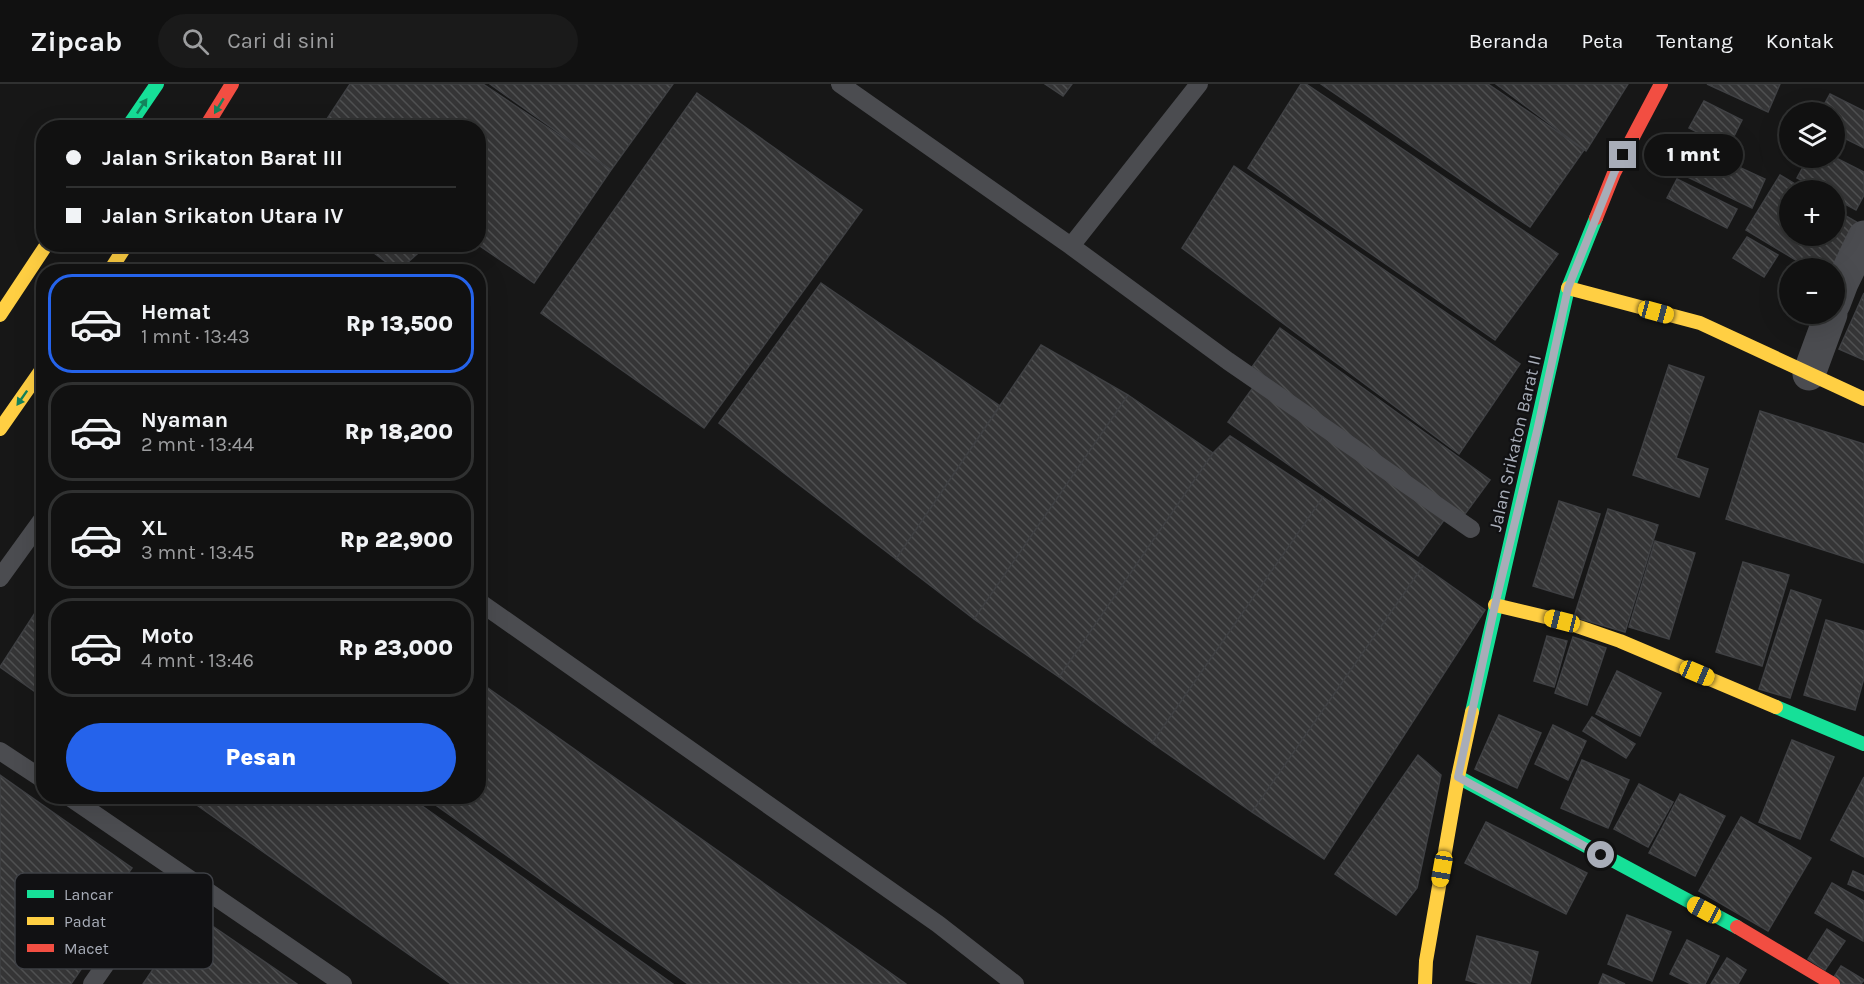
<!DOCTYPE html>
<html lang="id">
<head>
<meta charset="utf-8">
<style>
	body { margin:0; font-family:Karla,sans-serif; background:#1a1a1a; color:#f1f3f6; height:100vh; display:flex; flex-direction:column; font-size:22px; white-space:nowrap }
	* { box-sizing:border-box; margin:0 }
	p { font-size:20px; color:#9c9d9f }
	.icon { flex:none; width:33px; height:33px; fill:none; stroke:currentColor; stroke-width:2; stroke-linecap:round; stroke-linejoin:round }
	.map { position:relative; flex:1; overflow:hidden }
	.sheet { position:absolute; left:36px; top:180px; width:450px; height:540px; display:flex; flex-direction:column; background:#111; border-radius:24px; box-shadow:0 6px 24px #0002,0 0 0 2px #303131 }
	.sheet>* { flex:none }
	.top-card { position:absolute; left:36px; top:36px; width:450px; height:132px; border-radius:24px; box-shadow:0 6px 24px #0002,0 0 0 2px #303131; display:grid; align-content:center; height:132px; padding:0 30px; background:#111 }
	.buttons { position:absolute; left:1779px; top:18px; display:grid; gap:12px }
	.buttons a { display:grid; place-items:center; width:66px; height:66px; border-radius:50%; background:#111; box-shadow:0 6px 24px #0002,0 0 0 2px #303131; font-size:30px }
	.end { position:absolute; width:27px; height:27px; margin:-14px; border:8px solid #a8adb8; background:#111; box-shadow:0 0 0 3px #111 }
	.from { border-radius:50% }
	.bubble { position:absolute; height:42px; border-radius:21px; background:#111; box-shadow:0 6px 24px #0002,0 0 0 2px #303131; font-size:20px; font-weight:800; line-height:42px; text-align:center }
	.car { position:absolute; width:18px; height:36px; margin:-18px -9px; border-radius:8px; box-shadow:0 0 4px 2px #0007; background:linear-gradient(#f5c518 24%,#345 0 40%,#f5c518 0 76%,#345 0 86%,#f5c518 0) }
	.top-card b { display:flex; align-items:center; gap:21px; height:57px; font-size:22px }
	.top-card b+b { border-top:2px solid #303131 }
	.top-card i { width:15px; height:15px; background:#f1f3f6 }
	ul { padding:10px 0 0; list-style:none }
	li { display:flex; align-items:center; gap:18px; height:99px; margin:0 12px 9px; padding:0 18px; border:3px solid #303131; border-radius:24px }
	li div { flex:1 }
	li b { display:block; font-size:22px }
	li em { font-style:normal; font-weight:800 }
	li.on { border-color:#2563eb }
	li>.icon { width:54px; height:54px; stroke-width:1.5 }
	.cta { display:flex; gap:12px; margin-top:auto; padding:12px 30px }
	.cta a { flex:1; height:69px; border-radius:36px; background:#2563eb; color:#fff; font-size:24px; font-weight:800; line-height:69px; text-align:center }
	header { display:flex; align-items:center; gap:36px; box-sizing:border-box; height:84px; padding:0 30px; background:#111; border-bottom:2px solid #303131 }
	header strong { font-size:28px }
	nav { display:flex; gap:33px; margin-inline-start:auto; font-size:21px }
	.search { width:420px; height:54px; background:#1a1a1a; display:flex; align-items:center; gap:15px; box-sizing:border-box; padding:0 21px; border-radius:33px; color:#9c9d9f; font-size:22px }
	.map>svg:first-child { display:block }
	.building { fill:url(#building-back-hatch); stroke:#3f4043; stroke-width:1.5 }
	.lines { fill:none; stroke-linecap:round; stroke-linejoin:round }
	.lane { stroke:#4b4c50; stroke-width:18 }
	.street { stroke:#4b4c50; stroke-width:33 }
	.fast { stroke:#16e098; stroke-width:14 }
	.slow { stroke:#ffcf43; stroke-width:14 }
	.jam { stroke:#f24e42; stroke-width:14 }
	.oneway { fill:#14835c }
	.route { stroke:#a8adb8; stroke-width:8 }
	.labels { text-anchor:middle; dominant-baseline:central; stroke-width:4.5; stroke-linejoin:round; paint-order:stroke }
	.street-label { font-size:18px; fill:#a8adb8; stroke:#111113 }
	.key { fill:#111113; stroke:#3e4045; stroke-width:1.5 }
	.key-label { font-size:16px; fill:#a8adb8 }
</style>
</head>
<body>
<header>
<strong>Zipcab</strong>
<div class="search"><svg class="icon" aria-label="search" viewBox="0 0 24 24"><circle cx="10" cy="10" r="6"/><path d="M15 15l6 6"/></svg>Cari di sini</div>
<nav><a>Beranda</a><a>Peta</a><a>Tentang</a><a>Kontak</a></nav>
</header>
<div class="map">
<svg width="1864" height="900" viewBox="0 0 1864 900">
	<defs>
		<pattern id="building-back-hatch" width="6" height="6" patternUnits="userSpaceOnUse" patternTransform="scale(1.5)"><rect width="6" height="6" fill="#353536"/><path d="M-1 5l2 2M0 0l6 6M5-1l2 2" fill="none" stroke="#4f5051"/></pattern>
	</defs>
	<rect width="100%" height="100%" fill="#171717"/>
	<path class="building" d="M350,0h133l128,86 -77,113 -57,-39h1v-116h-157z
		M490,0h183l-62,86z
		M1045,0h27l-9,12z
		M1301,0h5l252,170 -63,86 -247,-172z
		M1321,0h167l96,66 -54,77z
		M1496,0h132l-42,67z
		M1707,0h73l-12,28z
		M697,9l165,117 -158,218 -163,-115z
		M1830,10l34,17v37l-30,-15v-21h-14z
		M1704,17l38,19 -14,28 -39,-20z
		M1691,61l74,34 -13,29 -73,-35z
		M1834,73l30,15v23l-8,15 -22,-12v-8h-14l-23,-12 11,-20z
		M1234,82l286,198 -61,90 -277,-206z
		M1780,91l25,15h-15v46h44v-27l26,15 -27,44h-24l-63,-38z
		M1677,95l60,30 -10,19 -60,-30z
		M1747,153l31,18 -14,22 -31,-19z
		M362,160h62l2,2 -28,25z
		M821,199l179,123 -104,153 -177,-136z
		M1864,209v67l-25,-11z
		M1280,244l210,152 -28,38 -210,-151z
		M1041,261l87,50 -154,224 -78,-60z
		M1669,281l35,12 -28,81 32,11 -9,28 -66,-22z
		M1257,298l190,134 -29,40 -190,-134z
		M1128,311l85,58 -154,224 -85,-58z
		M1760,327l104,33v119l-138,-44z
		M1230,352l93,61 -171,246 -93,-66 154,-224z
		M1323,413l100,69 -171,246 -100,-69z
		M1559,417l41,13 -27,84 -40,-12z
		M1608,425l50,16 -33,107 -51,-15z
		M1655,457l40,12 -26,86 -40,-12z
		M1743,478l46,13 -27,91 -46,-14z
		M1423,482l62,44 -161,249 -72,-47z
		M1791,506l30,10 -31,98 -31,-9z
		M44,515v99l-44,-31z
		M1826,536l38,11v47l-9,32 -51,-15z
		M1547,552l20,5 -13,46 -20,-6z
		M1573,553l33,11 -19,57 -32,-12z
		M1617,587l44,22 -21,43 -44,-22z
		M478,597l428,303h-218l-265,-188h55z
		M1499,631l42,18 -24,55 -42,-19z
		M1592,633l43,27 -9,14 -43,-27z
		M1553,641l33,16 -18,39 -33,-16z
		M1792,656l42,17 -34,82 -41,-17z
		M1418,671l23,20 -24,113 -21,27 -61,-41z
		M1582,676l47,20 -21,48 -47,-20z
		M0,691l132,93 -5,7 13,8 -69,101h-71z
		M1864,693v80l-33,-17z
		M1639,700l34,18 -25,45 -34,-18z
		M1680,710l45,22 -30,60 -46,-23z
		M184,712h224l265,188h-222z
		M1741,733l70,41 -43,73 -69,-40z
		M1486,738l101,51 -21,41 -101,-51z
		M1853,787l11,5v15l-16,-7z
		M1832,799l32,18 -1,40 -48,-28z
		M192,828l105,72h-154z
		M1627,831l44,17 -19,49 -44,-17z
		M1827,845l18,12 -20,29 -17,-11z
		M1477,852l61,16 -8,32h-49l-15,-4z
		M1687,856l32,16 -14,28h-14l-21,-10z
		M1727,874l19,12 -8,14h-27z
		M1841,882l23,14 -3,4h-23l-6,-4z
		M1603,890l22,10h-26z"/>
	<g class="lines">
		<path class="lane" d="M840,0l231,162 128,-162
			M1071,162l157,115 243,168
			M0,494l44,-61
			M478,517l460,323 77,60
			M0,667l44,29
			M68,712l275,188
			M92,900l48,-69"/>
		<path class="street" d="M1834,220l8,-21 22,-46
			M1809,290l22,-60"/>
		<path class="fast" d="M127,44l30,-44
			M1776,623l88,37
			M1472,628l96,-424 28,-70
			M1458,693l279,150"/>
		<path class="slow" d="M109,188l18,-28
			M1568,204l132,35 164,76
			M0,231l47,-71
			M0,345l44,-63
			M1495,521l67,16 58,20 156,66
			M1425,900l1,-23 32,-184 14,-65"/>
		<path class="jam" d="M205,44l27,-44
			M1596,134l18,-45 47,-89
			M1737,843l96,57"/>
	</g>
	<defs><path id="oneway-solid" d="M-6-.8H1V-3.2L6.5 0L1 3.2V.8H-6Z" transform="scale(1.5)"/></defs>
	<g class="oneway">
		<use href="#oneway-solid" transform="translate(142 22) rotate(-56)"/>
		<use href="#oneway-solid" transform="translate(219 22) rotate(121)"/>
		<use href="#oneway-solid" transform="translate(22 314) rotate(125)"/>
	</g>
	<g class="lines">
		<path class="route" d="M1601,771l-143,-78 37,-172 42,-174 31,-143 46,-115 9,-18"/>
	</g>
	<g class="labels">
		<g class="street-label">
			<text transform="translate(1515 359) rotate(-77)">Jalan Srikaton Barat II</text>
		</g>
	</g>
	<rect x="15" y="789" width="198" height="96" rx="9" class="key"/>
	<rect x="27" y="806" width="27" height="8" fill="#16e098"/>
	<rect x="27" y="833" width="27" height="8" fill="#ffcf43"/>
	<rect x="27" y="860" width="27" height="8" fill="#f24e42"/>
	<g class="key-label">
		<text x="64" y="816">Lancar</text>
		<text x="64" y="843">Padat</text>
		<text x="64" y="870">Macet</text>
	</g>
</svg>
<div class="buttons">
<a><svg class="icon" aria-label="layers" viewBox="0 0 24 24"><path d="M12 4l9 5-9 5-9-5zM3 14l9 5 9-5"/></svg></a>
<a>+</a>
<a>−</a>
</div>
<i class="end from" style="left:1601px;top:771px"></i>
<i class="end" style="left:1623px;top:71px"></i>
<div class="bubble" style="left:1644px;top:50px;width:99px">1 mnt</div>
<i class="car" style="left:1656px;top:228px;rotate:105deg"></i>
<i class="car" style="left:1562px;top:537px;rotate:284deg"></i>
<i class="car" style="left:1697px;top:589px;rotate:113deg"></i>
<i class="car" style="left:1442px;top:785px;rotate:190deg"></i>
<i class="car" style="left:1704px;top:826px;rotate:298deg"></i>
<div class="top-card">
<b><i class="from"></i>Jalan Srikaton Barat III</b>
<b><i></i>Jalan Srikaton Utara IV</b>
</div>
<section class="sheet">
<ul>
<li class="on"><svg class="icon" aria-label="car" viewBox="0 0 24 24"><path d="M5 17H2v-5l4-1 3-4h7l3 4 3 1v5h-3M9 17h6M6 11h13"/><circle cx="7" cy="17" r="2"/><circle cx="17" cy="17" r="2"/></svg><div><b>Hemat</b><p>1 mnt · 13:43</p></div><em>Rp 13,500</em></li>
<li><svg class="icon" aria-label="car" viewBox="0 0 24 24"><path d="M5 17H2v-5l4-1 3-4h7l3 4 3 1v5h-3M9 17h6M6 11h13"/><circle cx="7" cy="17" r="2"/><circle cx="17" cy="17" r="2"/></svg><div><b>Nyaman</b><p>2 mnt · 13:44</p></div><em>Rp 18,200</em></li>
<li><svg class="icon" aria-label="car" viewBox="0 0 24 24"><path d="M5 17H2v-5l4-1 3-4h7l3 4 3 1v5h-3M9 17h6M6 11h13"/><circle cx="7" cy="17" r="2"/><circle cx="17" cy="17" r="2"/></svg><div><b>XL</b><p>3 mnt · 13:45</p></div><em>Rp 22,900</em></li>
<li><svg class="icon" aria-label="car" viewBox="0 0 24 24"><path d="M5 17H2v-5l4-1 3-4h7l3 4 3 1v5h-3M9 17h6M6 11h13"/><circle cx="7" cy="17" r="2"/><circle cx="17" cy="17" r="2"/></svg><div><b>Moto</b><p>4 mnt · 13:46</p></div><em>Rp 23,000</em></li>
</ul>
<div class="cta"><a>Pesan</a></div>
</section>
</div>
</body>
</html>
